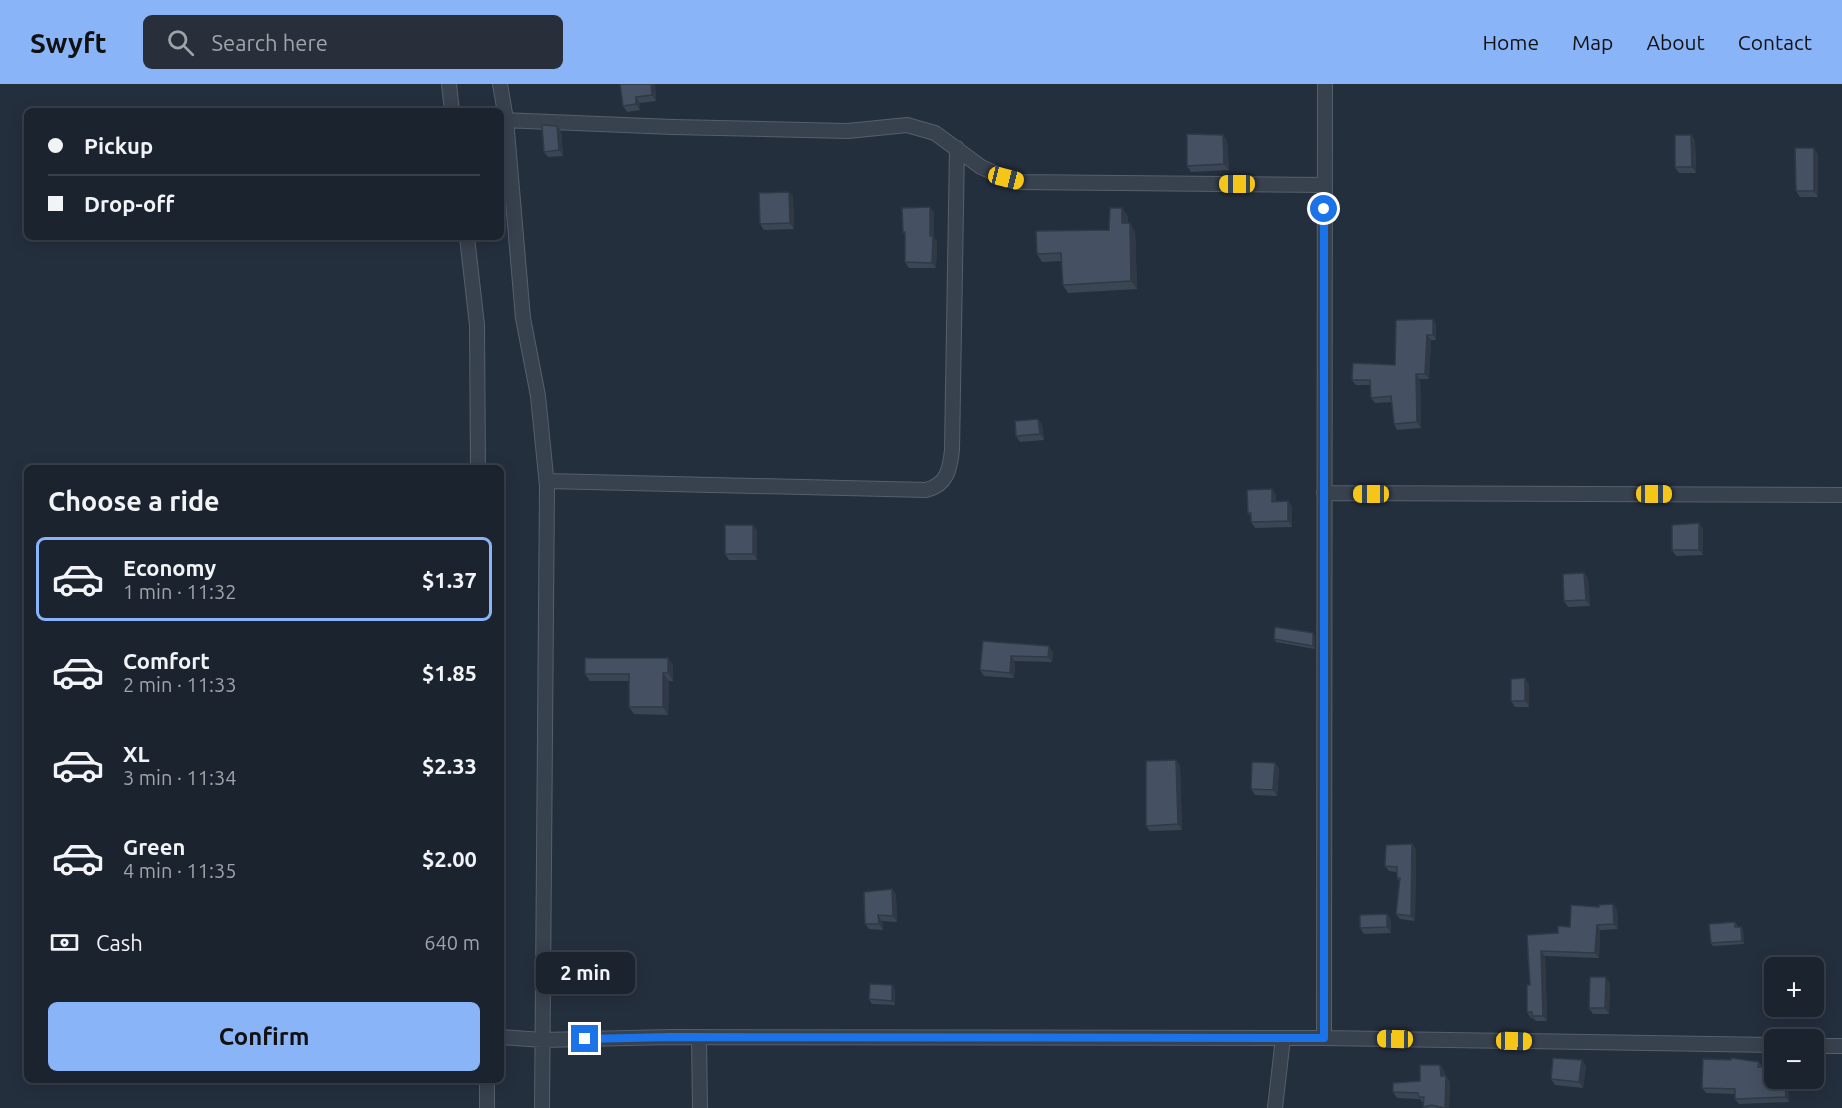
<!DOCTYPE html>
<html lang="en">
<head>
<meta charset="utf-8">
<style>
	body { margin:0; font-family:Ubuntu,sans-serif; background:#282f3a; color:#f1f3f6; height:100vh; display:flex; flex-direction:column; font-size:22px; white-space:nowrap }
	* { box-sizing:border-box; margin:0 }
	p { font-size:20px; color:#a0a4aa }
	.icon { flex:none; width:33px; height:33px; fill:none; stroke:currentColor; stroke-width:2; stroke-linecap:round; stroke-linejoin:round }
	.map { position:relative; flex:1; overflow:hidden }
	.side { position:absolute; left:24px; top:381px; width:480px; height:618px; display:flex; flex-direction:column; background:#1b232e; border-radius:9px; box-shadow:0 3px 15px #0003,0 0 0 2px #39404a }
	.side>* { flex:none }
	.guide { position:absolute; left:24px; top:24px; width:480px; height:132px; border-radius:9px; box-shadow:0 3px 15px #0003,0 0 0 2px #39404a; display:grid; align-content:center; height:132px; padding:0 24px; background:#1b232e }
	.fabs { position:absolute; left:1764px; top:873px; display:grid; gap:12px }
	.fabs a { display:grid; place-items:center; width:60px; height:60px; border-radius:9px; background:#1b232e; box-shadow:0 3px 15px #0003,0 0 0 2px #39404a; font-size:30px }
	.end { position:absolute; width:27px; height:27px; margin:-14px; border:8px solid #1a73e8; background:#fff; box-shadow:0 0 0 3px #fff }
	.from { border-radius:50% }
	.bubble { position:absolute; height:42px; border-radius:9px; background:#1b232e; box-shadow:0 3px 15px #0003,0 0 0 2px #39404a; font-size:20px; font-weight:700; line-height:42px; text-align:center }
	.car { position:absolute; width:18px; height:36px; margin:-18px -9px; border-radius:8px; box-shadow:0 0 4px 2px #0007; background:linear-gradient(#f5c518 24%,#345 0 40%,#f5c518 0 76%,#345 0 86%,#f5c518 0) }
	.guide b { display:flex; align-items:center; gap:21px; height:57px; font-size:22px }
	.guide b+b { border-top:2px solid #39404a }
	.guide i { width:15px; height:15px; background:#f1f3f6 }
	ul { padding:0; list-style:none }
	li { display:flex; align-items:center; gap:18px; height:84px; margin:0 12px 9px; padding:0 12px; border:3px solid transparent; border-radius:9px }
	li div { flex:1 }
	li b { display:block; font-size:22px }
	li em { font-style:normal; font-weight:700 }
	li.current { border-color:#8ab4f8 }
	li>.icon { width:54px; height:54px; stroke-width:1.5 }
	h2 { padding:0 24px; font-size:27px; line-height:72px }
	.pay { display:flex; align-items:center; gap:15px; height:66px; padding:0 24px; font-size:22px }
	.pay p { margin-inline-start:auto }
	.action { display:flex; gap:12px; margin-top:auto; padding:12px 24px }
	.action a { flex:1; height:69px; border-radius:9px; background:#8ab4f8; color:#111; font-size:24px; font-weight:700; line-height:69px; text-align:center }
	header { display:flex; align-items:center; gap:36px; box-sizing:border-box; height:84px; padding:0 30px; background:#8ab4f8; color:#111 }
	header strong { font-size:28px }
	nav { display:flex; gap:33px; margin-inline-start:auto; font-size:21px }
	.search { width:420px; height:54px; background:#282f3a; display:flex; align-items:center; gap:15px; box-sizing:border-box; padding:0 21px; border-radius:9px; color:#a0a4aa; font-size:22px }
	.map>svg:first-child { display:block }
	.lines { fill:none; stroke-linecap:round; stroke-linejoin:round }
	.minor-casing { stroke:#565f6c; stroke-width:16 }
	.minor { stroke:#38414e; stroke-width:14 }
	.wall { fill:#3b4654 }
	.shaded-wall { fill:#303945 }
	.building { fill:#455162; stroke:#303945; stroke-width:1.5 }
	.route { stroke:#1a73e8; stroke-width:8 }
</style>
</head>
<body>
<header>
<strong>Swyft</strong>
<div class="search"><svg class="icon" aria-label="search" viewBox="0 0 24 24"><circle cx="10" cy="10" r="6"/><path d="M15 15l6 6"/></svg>Search here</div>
<nav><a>Home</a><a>Map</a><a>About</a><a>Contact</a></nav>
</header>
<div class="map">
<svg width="1842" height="1024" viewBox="0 0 1842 1024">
	<rect width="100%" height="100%" fill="#242f3e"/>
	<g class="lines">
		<g class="minor-casing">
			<path id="minor" d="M449,0l3,27
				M500,0l6,35 17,199 15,78 9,90 -5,622
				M1325,0l-1,954 450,7
				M501,36l172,7 175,4 59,-6 28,8 46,34 25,11 13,4 305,3
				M467,153l10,88 1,143
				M547,397l379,9c21,-5 24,-21 26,-40l5,-302
				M1324,409l518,2
				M501,953l41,3 129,-3 653,1
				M699,953l1,71
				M1814,962h28
				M487,1024v-28
				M1275,1024l8,-70"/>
		</g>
		<use href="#minor" class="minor"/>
	</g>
	<path class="wall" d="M655,0l1,17 -16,2v7l-13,2 -4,-6z
		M561,47l2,25 -15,1 -4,-5z
		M1223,51l4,6 2,29 -38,2 -4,-6z
		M1691,51l4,6 1,32h-17l-4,-6z
		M1818,70v43h-18l-4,-6z
		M789,108l4,5 1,32 -30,1 -4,-6z
		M1122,124l6,9v6l7,8 2,58 -69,4 -5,-8 -2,-24 -19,1 -5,-8 72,-24z
		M934,129v25l3,4 -1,26h-27l-4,-6v-26l-2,-4z
		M1436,240v16h-5l-2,39h-9l1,49 -24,2 -3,-6 -2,-22 -17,1 -4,-5 -1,-13h-14l-4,-5 43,-15z
		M1038,335l4,6 2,15 -24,2 -4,-6z
		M1272,405l4,6v7l12,-1 4,6v20l-37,1 -4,-6v-6l-3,-3z
		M753,441l4,6v29h-28l-4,-6z
		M1703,444v27l-27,1 -4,-6z
		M1584,489l4,6 2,27 -22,1 -4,-6z
		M1315,552v13l-39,-7 -2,-3z
		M983,557l70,11 -1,10 -37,-1 -1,17 -30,-2 -4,-6z
		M673,581v16h-4l-1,34 -34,-1 -5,-7v-26h-39l-5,-7z
		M1529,600v23h-14l-4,-6z
		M1176,676l4,6 2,64 -32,1 -4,-5z
		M1275,679l4,6 -2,27 -22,-1 -4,-6z
		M1412,760l4,6 -1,71 -15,-2 -4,-5 3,-33 -2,-3v-6l-8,-1 -4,-5z
		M892,805l4,6 1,27 -15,-1 1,9 -14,-1 -4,-5z
		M1613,820l4,6 1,19 -18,1 -1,28 -54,-2 2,65h-11l-3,-3h-2l-4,-6 3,-27 -3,-50 31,-2z
		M1387,830l4,6v13l-27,1 -4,-6z
		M1735,838l2,3v2h4l2,3 1,14 -31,2 -2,-3z
		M1610,899l-1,31h-16l-4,-6z
		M892,901l3,5v15l-23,-1 -3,-5z
		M1582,976l4,6 -3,22 -28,-3 -4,-6z
		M1759,978l3,5 12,11 14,3 1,21 -50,2 -4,-5v-5l-29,-1 -4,-5z
		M1440,981l4,6 1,5 5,6 -1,26h-25l-1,-5 -3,-4 -23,-1 -4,-6 27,-11z"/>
	<path class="shaded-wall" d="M651,0h4l1,17 -4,-6z
		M636,13l4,6v7l-4,-6z
		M557,42l4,5 2,25 -4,-6z
		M1223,51l4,6 2,29 -5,-6z
		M1691,51l4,6 1,32 -4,-6z
		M1814,64l4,6v43l-4,-6z
		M789,108l4,5 1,32 -4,-6z
		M930,123l4,6v25l3,4 -1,26 -4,-5z
		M1122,124l6,9v14l-6,-8z
		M1130,139l5,8 2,58 -6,-8z
		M1433,235l3,5v16l-3,-5z
		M1427,251l4,5 -2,39 -4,-5z
		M1416,290l4,5 1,49 -4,-6z
		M1038,335l4,6 2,15 -4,-6z
		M1272,405l4,6v13l-4,-6z
		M1288,417l4,6v20l-4,-6z
		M1699,439l4,5v27l-4,-5z
		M753,441l4,6v29l-4,-6z
		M1584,489l4,6 2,27 -4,-6z
		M1313,549l2,3v13l-2,-3z
		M1049,562l4,6 -1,10 -4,-5z
		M1011,572l4,5 -1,17 -4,-5z
		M668,574l5,7v16l-5,-8z
		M663,589l6,8 -1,34 -5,-8z
		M1525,594l4,6v23l-4,-6z
		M1176,676l4,6 2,64 -4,-6z
		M1275,679l4,6 -2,27 -4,-6z
		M1412,760l4,6 -1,71 -4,-5z
		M892,805l4,6 1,27 -4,-6z
		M1613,820l4,6 1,19 -4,-5z
		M1387,830l4,6v13l-4,-6z
		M878,831l4,6 1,9 -4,-6z
		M1597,841l3,5 -1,28 -4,-5z
		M1741,843l2,3 1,14 -2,-3z
		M1541,867l4,5 2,65 -4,-5z
		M1606,893l4,6 -1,31 -4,-6z
		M892,901l3,5v15l-3,-4z
		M1582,976l4,6 -3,22 -4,-6z
		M1440,981l4,6 1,11 -4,-6z
		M1772,983l2,3v8l-2,-1z
		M1446,992l4,6 -1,26h-4z
		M1785,994h1l2,3 1,21 -3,-5z"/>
	<path class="building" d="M620,0h31l1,11 -16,2v7l-13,2z
		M542,41l15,1 2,24 -15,2z
		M1187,50l36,1 1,29 -37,2z
		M1675,51h16l1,32h-17z
		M1795,64h19v43h-18z
		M789,108l1,31 -30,1 -1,-31z
		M930,123v29h3l-1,27 -27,-1v-30h-2l-1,-24z
		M1110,124h12v15h8l1,58 -68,4 -2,-32 -24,1 -1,-23 73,-1z
		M1433,235v16h-6l-2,39h-9l1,48 -23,2 -3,-28 -20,2 -1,-18h-18l1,-17 42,2 1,-45z
		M1038,335l2,15 -24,2 -1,-15z
		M1272,405v13l16,-1v20l-37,1v-9h-3l-1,-23z
		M1699,439v27h-27v-25z
		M725,441h28v29h-28z
		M1584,489l2,27 -22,1 -1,-27z
		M1275,543l38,6v13l-39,-7z
		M983,557l66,5 -1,11 -37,-1 -1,17 -30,-3z
		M585,574h83v15h-5v34h-34v-33h-44z
		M1525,594v23h-14v-22z
		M1176,676l2,64 -32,2v-65z
		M1252,678l23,1 -2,27 -22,-1z
		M1412,760l-1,72 -15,-2 4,-36h-3v-11l-12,-1 1,-21z
		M892,805l1,27 -15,-1 1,9h-14l-1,-32z
		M1613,820l1,20 -17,1 -2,28 -54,-2 2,65h-11v-4h-5v-27h3l-3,-50 31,-2v-7l12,1 1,-22 28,2v-2z
		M1387,830v13l-27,1v-13z
		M1735,838v5h6l1,14 -31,2 -2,-19z
		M1590,893h16l-1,31h-16z
		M870,900l22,1v16l-23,-2z
		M1553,974l29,2 -3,22 -28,-3z
		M1731,974l28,4 -1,5h14v10h2v1h11l1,19 -51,2v-10l-33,-1 1,-29 28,1z
		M1420,981h20l1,11h5l-1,32 -13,-3 -9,2 1,-10h-5l-1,-4 -25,-1v-9l27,-2z"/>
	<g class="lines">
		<path class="route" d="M585,955l86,-2 653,1v-829"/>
	</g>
</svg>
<div class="fabs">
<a>+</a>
<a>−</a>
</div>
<i class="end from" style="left:1324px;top:125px"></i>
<i class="end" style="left:585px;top:955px"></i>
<div class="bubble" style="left:536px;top:868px;width:99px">2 min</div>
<i class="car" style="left:1006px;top:94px;rotate:104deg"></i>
<i class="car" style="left:1237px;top:100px;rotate:270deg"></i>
<i class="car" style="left:1371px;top:410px;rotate:270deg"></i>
<i class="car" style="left:1654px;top:410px;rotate:90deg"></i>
<i class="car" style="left:1395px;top:955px;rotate:271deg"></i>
<i class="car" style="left:1514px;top:957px;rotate:91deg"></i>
<div class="guide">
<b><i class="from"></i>Pickup</b>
<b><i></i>Drop-off</b>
</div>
<section class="side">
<h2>Choose a ride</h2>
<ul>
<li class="current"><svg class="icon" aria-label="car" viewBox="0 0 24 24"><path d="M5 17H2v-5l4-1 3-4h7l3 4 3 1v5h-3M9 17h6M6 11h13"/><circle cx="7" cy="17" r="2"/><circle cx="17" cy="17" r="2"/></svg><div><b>Economy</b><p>1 min · 11:32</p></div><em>$1.37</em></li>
<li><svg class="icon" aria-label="car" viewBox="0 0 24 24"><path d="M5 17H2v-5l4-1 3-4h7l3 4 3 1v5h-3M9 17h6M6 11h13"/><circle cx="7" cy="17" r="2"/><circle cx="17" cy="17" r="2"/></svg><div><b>Comfort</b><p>2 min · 11:33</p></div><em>$1.85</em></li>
<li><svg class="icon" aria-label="car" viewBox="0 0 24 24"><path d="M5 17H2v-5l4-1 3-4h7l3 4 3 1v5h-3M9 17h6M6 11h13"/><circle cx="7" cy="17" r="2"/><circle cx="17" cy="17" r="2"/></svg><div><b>XL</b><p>3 min · 11:34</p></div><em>$2.33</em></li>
<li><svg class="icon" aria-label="car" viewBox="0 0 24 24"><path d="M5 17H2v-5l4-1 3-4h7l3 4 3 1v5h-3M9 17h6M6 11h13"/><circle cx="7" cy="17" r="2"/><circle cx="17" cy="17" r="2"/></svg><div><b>Green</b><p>4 min · 11:35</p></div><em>$2.00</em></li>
</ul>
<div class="pay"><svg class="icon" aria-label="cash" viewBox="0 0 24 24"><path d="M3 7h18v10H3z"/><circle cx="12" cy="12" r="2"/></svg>Cash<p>640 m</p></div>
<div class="action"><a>Confirm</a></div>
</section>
</div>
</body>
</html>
